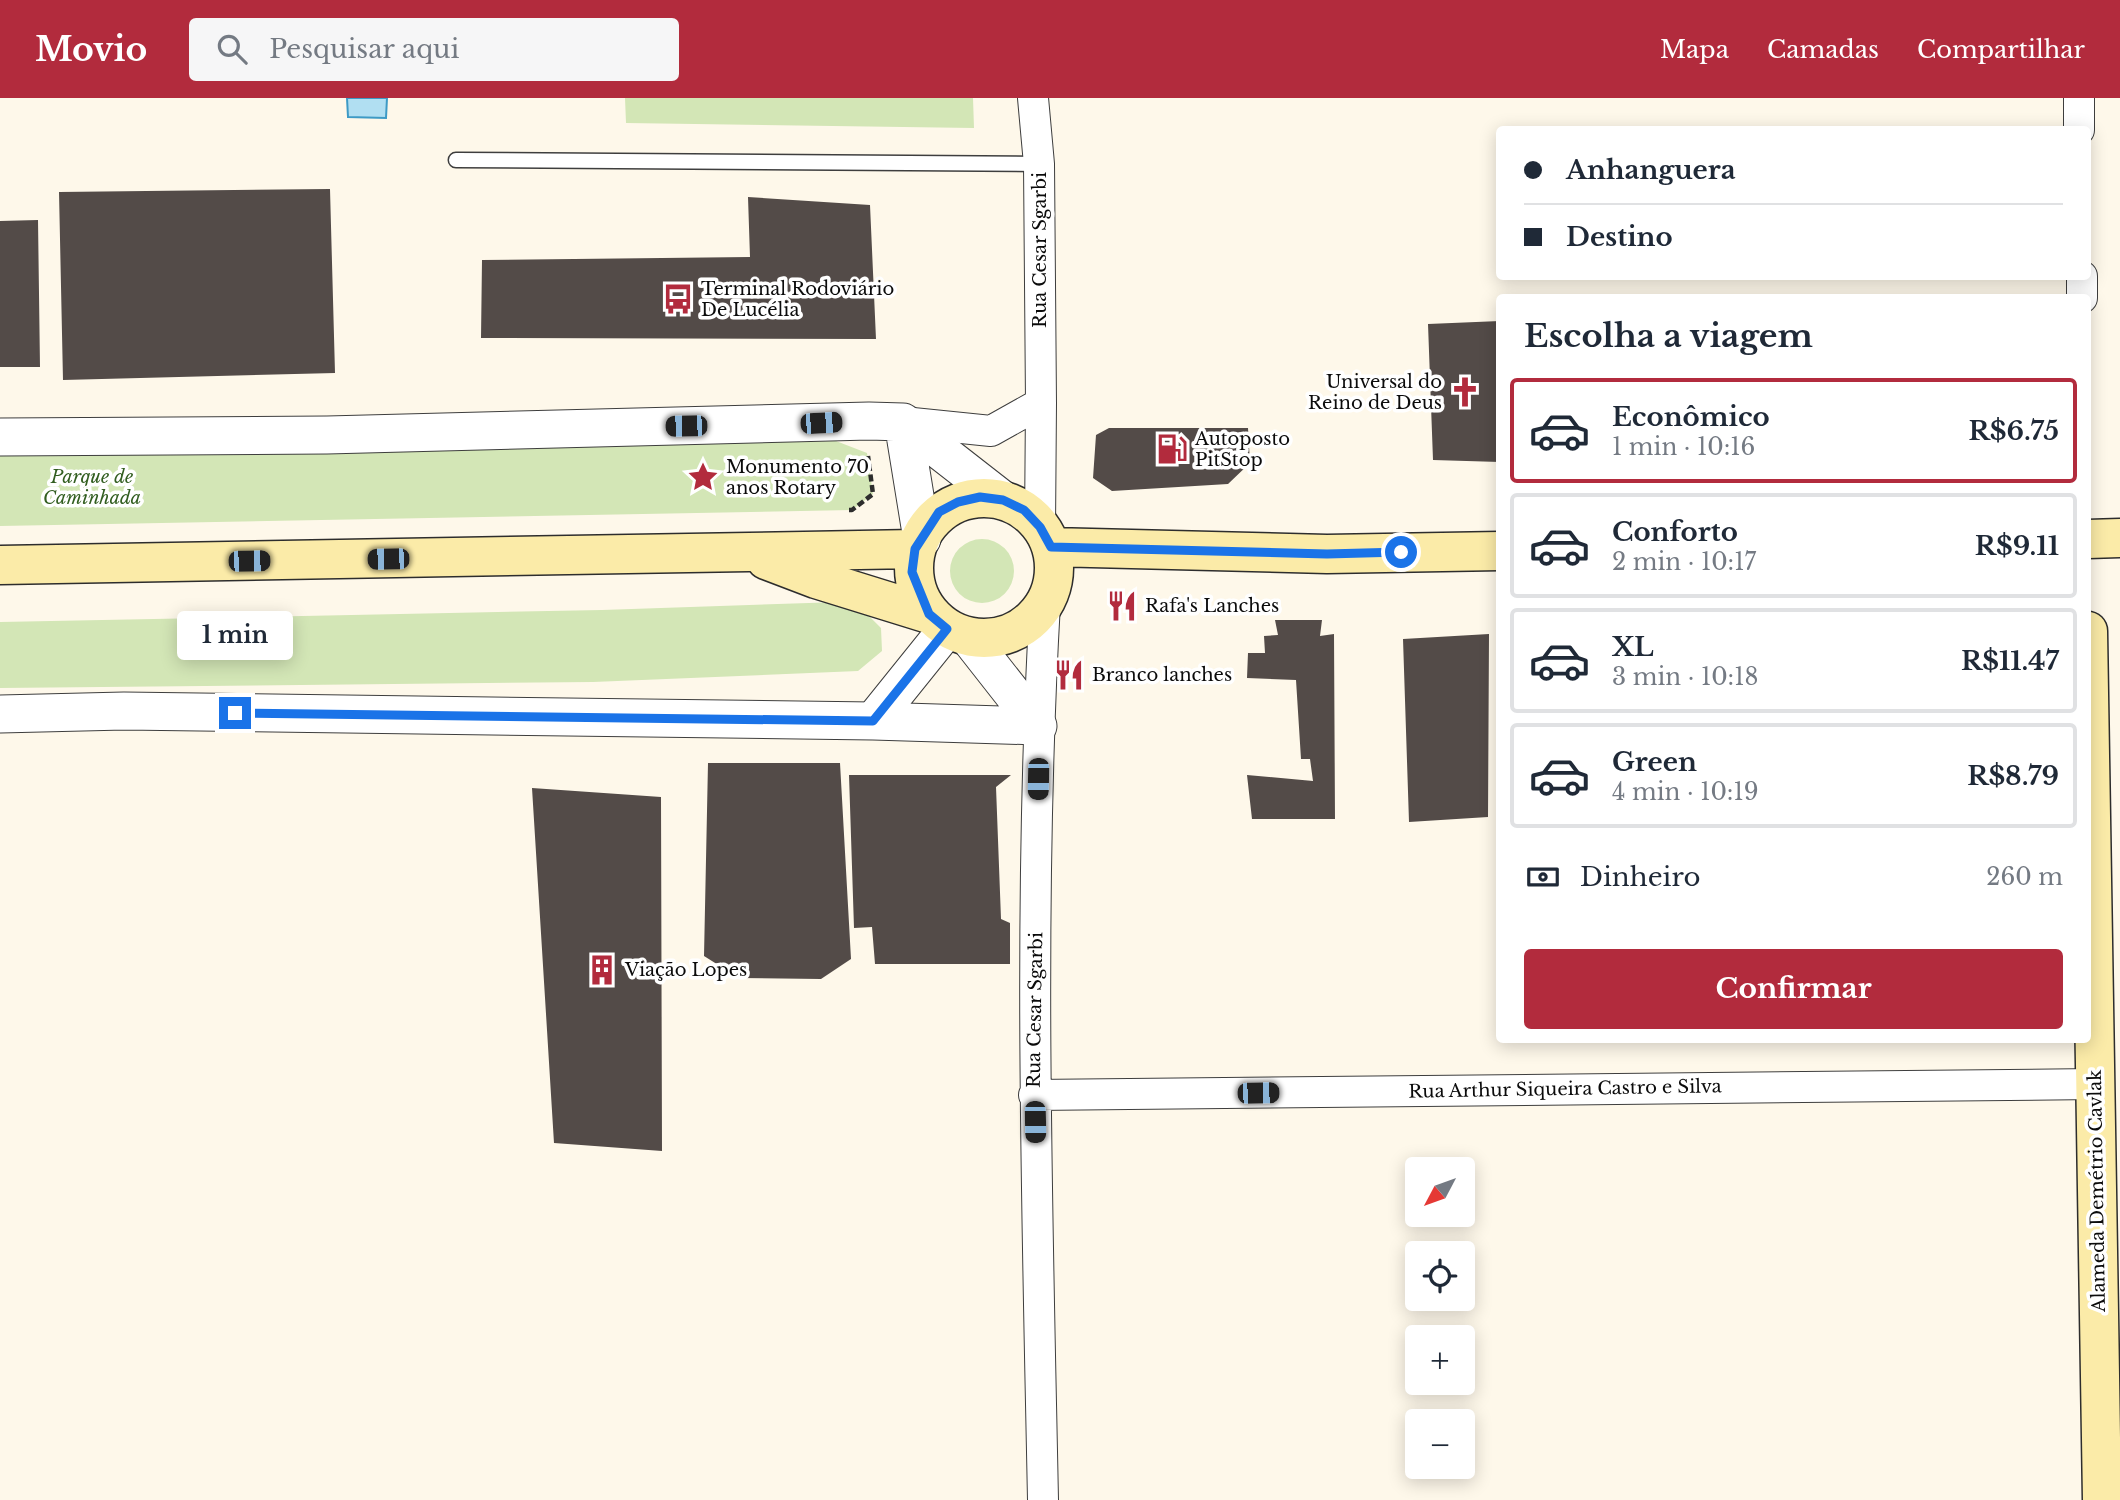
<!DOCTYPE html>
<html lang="pt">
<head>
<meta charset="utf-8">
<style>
	body { margin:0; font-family:"Libre Baskerville",serif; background:#f6f6f7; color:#1f2937; height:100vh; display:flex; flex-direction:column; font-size:26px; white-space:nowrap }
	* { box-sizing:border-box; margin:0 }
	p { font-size:23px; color:#747a83 }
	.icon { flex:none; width:38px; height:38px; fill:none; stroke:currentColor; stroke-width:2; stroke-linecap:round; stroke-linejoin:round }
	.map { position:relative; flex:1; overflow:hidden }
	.side { position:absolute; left:1496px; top:196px; width:595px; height:749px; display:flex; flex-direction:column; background:#fff; border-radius:7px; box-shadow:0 4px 18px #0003 }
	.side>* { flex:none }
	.guide { position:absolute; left:1496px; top:28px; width:595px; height:154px; border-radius:7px; box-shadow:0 4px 18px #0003; display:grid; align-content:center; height:154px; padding:0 28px; background:#fff }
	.needle { width:46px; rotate:229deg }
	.controls { position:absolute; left:1405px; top:1059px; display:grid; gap:14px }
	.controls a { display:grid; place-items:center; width:70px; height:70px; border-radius:7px; background:#fff; box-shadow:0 4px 18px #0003; font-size:35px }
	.end { position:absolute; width:32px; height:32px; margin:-16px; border:9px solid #1a73e8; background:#fff; box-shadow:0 0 0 4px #fff }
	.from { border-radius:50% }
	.bubble { position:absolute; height:49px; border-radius:7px; background:#fff; box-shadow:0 4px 18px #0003; font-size:23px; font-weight:700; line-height:49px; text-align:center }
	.car { position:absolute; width:21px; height:42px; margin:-21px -10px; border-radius:9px; box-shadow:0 0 5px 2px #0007; background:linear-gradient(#222 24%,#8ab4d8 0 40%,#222 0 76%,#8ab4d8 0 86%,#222 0) }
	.guide b { display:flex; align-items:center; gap:24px; height:66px; font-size:26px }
	.guide b+b { border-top:2px solid #e0e1e3 }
	.guide i { width:18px; height:18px; background:#1f2937 }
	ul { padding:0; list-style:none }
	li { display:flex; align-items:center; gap:21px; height:105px; margin:0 14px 10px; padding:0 14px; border:4px solid #e0e1e3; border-radius:7px }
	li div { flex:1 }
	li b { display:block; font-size:26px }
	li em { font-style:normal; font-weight:700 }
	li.active { border-color:#b22b3d }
	li>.icon { width:63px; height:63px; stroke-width:1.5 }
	h2 { padding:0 28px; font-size:32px; line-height:84px }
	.pay { display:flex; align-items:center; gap:18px; height:77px; padding:0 28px; font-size:26px }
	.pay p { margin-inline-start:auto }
	.button { display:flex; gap:14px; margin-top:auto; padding:14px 28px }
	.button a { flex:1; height:80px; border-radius:7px; background:#b22b3d; color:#fff; font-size:28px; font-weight:700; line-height:80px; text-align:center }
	header { display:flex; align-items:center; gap:42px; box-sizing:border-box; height:98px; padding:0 35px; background:#b22b3d; color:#fff }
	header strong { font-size:33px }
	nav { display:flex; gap:38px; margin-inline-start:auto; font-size:24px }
	.search { width:490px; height:63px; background:#f6f6f7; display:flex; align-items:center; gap:18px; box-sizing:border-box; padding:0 24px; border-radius:7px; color:#747a83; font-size:26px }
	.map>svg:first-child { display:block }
	.green { fill:#d3e6b6 }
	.water { fill:#b1dff2; stroke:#3d9ac5; stroke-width:2 }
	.building { fill:#534b48 }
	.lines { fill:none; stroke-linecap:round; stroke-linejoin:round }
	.service-casing { stroke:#3e3e3e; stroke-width:17 }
	.minor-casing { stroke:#3e3e3e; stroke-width:32 }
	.tertiary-casing { stroke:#3e3e3e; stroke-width:39 }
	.secondary-casing { stroke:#2d2d2d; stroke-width:41 }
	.path { stroke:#2d2d2d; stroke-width:4.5; stroke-dasharray:7 3.5; stroke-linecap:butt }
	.service { stroke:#fff; stroke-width:14 }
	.minor { stroke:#fff; stroke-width:30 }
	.tertiary { stroke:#fff; stroke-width:37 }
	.secondary { stroke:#fbeba8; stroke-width:38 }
	.route { stroke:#1a73e8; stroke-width:9 }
	.labels { text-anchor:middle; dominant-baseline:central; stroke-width:7; stroke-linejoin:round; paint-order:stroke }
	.street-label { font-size:18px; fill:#0b0b0b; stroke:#fff }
	.poi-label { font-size:18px; fill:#0b0b0b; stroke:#fff; text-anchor:start }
	.park-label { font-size:18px; font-style:italic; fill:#325e20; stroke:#fff }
</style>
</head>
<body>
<header>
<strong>Movio</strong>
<div class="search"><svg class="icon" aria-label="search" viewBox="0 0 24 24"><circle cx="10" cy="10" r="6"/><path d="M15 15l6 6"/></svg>Pesquisar aqui</div>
<nav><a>Mapa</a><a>Camadas</a><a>Compartilhar</a></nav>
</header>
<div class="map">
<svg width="2120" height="1402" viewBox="0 0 2120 1402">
	<rect width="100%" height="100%" fill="#fef8ea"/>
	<path class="green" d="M625,0h348l1,30 -348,-5z
		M836,343l31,12 6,41 -21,16 -852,16v-75z
		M950 473a32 32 0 1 1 64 0a32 32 0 1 1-64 0Z
		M840,504l30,15 11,11 1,23 -24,20 -265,11 -593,6v-66l602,-12z"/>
	<path class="water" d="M347,0h40l-1,20 -38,-1z"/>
	<path class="building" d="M330,91l5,184 -272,7 -4,-188z
		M748,99l122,8 6,134 -395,-1 1,-78 268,-3z
		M38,122l2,147h-40v-146z
		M1500,223v141l-67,-2 -5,-136z
		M1109,330h139l2,35 -22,21 -116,7 -19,-13 3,-43z
		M1275,522h47l-2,16 14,-2 1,185h-83l-5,-44 66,6 -3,-22h-9l-5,-79 -49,-2 1,-25h17l-1,-17 14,-1z
		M1489,536l-1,183 -79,5 -6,-183z
		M708,665h132l11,196 -30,20 -82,-1 -35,-22z
		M849,677h162l-15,12 5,132 9,4v41h-135l-3,-37 -18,1z
		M532,690l129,9 1,354 -108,-8z"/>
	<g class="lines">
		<g class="service-casing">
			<path id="service" d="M456,62l583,4"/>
		</g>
		<g class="minor-casing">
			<path id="minor" d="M2079,0v32
				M2082,178v22
				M903,324l88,9 50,-28 -2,-239 -6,-66
				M1040,429l1,-124
				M1034,997l1061,-11
				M1043,1402c-6,-299 -15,-598 2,-897"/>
		</g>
		<g class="tertiary-casing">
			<path id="tertiary" d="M903,324l19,117
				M0,339l327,-2 542,-14 34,1 100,78
				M969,540l69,88
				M0,616l124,-3 749,10 165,5
				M873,623l74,-92"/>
		</g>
		<g class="secondary-casing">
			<path id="secondary" d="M914 470a70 70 0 1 1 140 0a70 70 0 1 1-140 0Z
				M2088,441l32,-1
				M1051,449l276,7 173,-3
				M766,462l50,19 113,35
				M0,467l915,-16
				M2088,533l14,869"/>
		</g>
		<path class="path" d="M849,412h3l21,-16 -5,-38"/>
		<use href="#service" class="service"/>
		<use href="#minor" class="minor"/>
		<use href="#tertiary" class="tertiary"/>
		<use href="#secondary" class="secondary"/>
	</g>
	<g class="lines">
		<path class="route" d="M235,615l638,8 74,-92 -18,-15 -17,-42 3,-23 24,-37 19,-10 22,-5 23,3 21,10 16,17 11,20 276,7 74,-2"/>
	</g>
	<defs>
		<g id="bus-bare" transform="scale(2.415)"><path d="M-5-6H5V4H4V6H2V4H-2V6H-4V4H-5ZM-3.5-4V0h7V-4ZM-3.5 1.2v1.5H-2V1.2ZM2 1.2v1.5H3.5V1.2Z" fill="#b22b3d" stroke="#fff" stroke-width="2.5" paint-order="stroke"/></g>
		<g id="church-bare" transform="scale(2.415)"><path d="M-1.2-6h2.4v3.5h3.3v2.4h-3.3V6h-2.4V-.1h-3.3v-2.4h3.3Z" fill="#b22b3d" stroke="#fff" stroke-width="2.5" paint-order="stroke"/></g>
		<g id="fuel-bare" transform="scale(2.415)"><path d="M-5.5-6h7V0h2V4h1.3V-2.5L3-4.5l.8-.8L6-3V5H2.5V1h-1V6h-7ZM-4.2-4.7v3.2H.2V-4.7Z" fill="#b22b3d" stroke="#fff" stroke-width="2.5" paint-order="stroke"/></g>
		<g id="sight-bare" transform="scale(2.415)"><path d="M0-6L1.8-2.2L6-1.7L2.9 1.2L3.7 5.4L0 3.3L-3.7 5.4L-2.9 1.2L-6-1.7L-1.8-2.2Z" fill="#b22b3d" stroke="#fff" stroke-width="2.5" paint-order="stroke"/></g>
		<g id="restaurant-bare" transform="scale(2.415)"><path d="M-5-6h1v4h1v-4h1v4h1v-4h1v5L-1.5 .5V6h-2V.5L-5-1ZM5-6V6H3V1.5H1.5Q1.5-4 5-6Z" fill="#b22b3d" stroke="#fff" stroke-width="2.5" paint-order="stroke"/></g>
		<g id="building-bare" transform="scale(2.415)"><path d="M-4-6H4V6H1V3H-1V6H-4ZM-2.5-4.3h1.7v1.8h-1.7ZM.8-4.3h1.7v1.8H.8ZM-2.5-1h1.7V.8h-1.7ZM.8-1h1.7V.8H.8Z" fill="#b22b3d" stroke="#fff" stroke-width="2.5" paint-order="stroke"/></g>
	</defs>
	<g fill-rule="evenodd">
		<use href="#bus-bare" x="678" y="201"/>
		<use href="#church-bare" x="1465" y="294"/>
		<use href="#fuel-bare" x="1172" y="351"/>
		<use href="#sight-bare" x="703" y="379"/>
		<use href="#restaurant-bare" x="1122" y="508"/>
		<use href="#restaurant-bare" x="1069" y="577"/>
		<use href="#building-bare" x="602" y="872"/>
	</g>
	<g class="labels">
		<g class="street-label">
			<text transform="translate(1040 152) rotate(-90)">Rua Cesar Sgarbi</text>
			<text transform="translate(1035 912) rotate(-89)">Rua Cesar Sgarbi</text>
			<text transform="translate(1565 991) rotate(-1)">Rua Arthur Siqueira Castro e Silva</text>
			<text transform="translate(2097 1093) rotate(-91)">Alameda Demétrio Cavlak</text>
		</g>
		<g class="poi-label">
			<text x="701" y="191">Terminal Rodoviário<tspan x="701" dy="21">De Lucélia</tspan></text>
			<text x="1442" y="284" text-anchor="end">Universal do<tspan x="1442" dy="21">Reino de Deus</tspan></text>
			<text x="1195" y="341">Autoposto<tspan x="1195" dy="21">PitStop</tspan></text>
			<text x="726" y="369">Monumento 70<tspan x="726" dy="21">anos Rotary</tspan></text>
			<text x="1145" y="508">Rafa's Lanches</text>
			<text x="1092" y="577">Branco lanches</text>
			<text x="625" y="872">Viação Lopes</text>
		</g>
		<g class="park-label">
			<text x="92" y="379">Parque de<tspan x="92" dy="21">Caminhada</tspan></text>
		</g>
	</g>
</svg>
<div class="controls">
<a><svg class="needle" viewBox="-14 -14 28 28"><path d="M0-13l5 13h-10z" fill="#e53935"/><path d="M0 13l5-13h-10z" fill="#747a83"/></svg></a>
<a><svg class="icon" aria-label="locate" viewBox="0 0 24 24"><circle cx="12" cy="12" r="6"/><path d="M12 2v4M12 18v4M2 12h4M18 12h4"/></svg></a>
<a>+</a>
<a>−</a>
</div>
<i class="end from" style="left:1401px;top:454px"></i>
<i class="end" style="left:235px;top:615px"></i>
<div class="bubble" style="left:177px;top:513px;width:116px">1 min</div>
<i class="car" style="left:821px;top:325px;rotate:87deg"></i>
<i class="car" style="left:686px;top:328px;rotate:269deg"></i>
<i class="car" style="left:388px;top:461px;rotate:269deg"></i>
<i class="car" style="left:249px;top:463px;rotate:89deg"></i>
<i class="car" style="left:1038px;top:681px;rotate:181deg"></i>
<i class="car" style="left:1258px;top:995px;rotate:89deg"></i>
<i class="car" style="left:1035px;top:1024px;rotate:179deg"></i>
<div class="guide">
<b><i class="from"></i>Anhanguera</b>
<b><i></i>Destino</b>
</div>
<section class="side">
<h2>Escolha a viagem</h2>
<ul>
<li class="active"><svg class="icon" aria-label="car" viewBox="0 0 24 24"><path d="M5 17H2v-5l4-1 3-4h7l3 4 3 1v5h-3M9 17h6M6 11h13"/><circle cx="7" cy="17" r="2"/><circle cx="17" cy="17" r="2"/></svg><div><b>Econômico</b><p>1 min · 10:16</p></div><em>R$6.75</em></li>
<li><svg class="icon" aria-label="car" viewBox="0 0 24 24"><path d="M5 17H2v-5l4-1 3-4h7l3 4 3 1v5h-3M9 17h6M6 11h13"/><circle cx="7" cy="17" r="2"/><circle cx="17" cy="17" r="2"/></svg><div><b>Conforto</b><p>2 min · 10:17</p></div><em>R$9.11</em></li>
<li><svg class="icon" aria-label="car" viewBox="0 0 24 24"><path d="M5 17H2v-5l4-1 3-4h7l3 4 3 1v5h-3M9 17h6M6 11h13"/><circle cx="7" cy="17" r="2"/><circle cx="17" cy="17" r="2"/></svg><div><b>XL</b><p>3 min · 10:18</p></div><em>R$11.47</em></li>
<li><svg class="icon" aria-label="car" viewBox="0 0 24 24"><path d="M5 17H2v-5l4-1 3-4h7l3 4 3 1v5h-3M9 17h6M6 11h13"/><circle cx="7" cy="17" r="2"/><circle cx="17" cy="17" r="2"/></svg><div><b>Green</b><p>4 min · 10:19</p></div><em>R$8.79</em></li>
</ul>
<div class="pay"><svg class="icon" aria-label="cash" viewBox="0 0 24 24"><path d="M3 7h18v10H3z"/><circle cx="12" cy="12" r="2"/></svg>Dinheiro<p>260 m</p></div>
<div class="button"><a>Confirmar</a></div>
</section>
</div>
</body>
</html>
